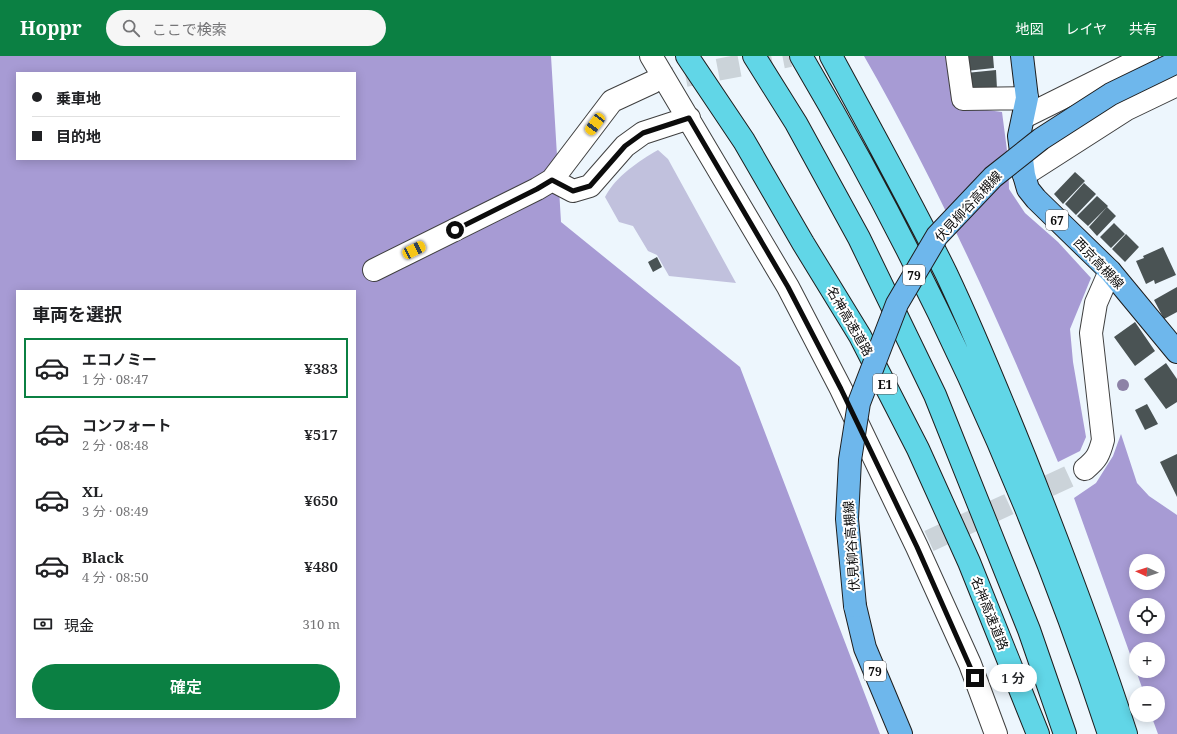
<!DOCTYPE html>
<html lang="ja">
<head>
<meta charset="utf-8">
<style>
	body { margin:0; font-family:"Noto Serif","Noto Sans JP",serif; background:#f6f6f6; color:#202124; height:100vh; display:flex; flex-direction:column; font-size:15px; white-space:nowrap }
	* { box-sizing:border-box; margin:0 }
	p { font-size:13px; color:#757577 }
	.icon { flex:none; width:22px; height:22px; fill:none; stroke:currentColor; stroke-width:2; stroke-linecap:round; stroke-linejoin:round }
	.map { position:relative; flex:1; overflow:hidden }
	.drawer { position:absolute; left:16px; top:234px; width:340px; height:428px; display:flex; flex-direction:column; background:#fff; border-radius:0px; box-shadow:0 2px 10px #0003 }
	.drawer>* { flex:none }
	.top-card { position:absolute; left:16px; top:16px; width:340px; height:88px; border-radius:0px; box-shadow:0 2px 10px #0003; display:grid; align-content:center; height:88px; padding:0 16px; background:#fff }
	.needle { width:26px; rotate:273deg }
	.tools { position:absolute; left:1129px; top:498px; display:grid; gap:8px }
	.tools a { display:grid; place-items:center; width:36px; height:36px; border-radius:50%; background:#fff; box-shadow:0 2px 10px #0003; font-size:20px }
	.end { position:absolute; width:18px; height:18px; margin:-9px; border:5px solid #0c0c0c; background:#fff; box-shadow:0 0 0 2px #fff }
	.from { border-radius:50% }
	.bubble { position:absolute; height:28px; border-radius:14px; background:#fff; box-shadow:0 2px 10px #0003; font-size:13px; font-weight:600; line-height:28px; text-align:center }
	.car { position:absolute; width:12px; height:24px; margin:-12px -6px; border-radius:5px; box-shadow:0 0 3px 1px #0007; background:linear-gradient(#f5c518 24%,#345 0 40%,#f5c518 0 76%,#345 0 86%,#f5c518 0) }
	.top-card b { display:flex; align-items:center; gap:14px; height:38px; font-size:15px }
	.top-card b+b { border-top:1px solid #e0e0e0 }
	.top-card i { width:10px; height:10px; background:#202124 }
	ul { padding:0; list-style:none }
	li { display:flex; align-items:center; gap:12px; height:60px; margin:0 8px 6px; padding:0 8px; border:2px solid transparent; border-radius:0px }
	li div { flex:1 }
	li b { display:block; font-size:15px }
	li em { font-style:normal; font-weight:600 }
	li.selected { border-color:#0b8043 }
	li>.icon { width:36px; height:36px; stroke-width:1.5 }
	h2 { padding:0 16px; font-size:18px; line-height:48px }
	.pay { display:flex; align-items:center; gap:10px; height:44px; padding:0 16px; font-size:15px }
	.pay p { margin-inline-start:auto }
	.button { display:flex; gap:8px; margin-top:auto; padding:8px 16px }
	.button a { flex:1; height:46px; border-radius:24px; background:#0b8043; color:#fff; font-size:16px; font-weight:600; line-height:46px; text-align:center }
	header { display:flex; align-items:center; gap:24px; box-sizing:border-box; height:56px; padding:0 20px; background:#0b8043; color:#fff }
	header strong { font-size:19px }
	nav { display:flex; gap:22px; margin-inline-start:auto; font-size:14px }
	.search { width:280px; height:36px; background:#f6f6f6; display:flex; align-items:center; gap:10px; box-sizing:border-box; padding:0 14px; border-radius:22px; color:#757577; font-size:15px }
	.map>svg:first-child { display:block }
	.forest { fill:#a79bd4; fill-rule:evenodd }
	.cemetery { fill:#c1c1dd }
	.building { fill:#4a5354 }
	.lines { fill:none; stroke-linecap:round; stroke-linejoin:round }
	.minor-tunnel { stroke:#cbd3d9; stroke-width:22; stroke-dasharray:22 11; stroke-linecap:butt }
	.minor-casing { stroke:#3f3f3f; stroke-width:24 }
	.major-casing { stroke:#1d1d1d; stroke-width:24 }
	.highway-casing { stroke:#1d1d1d; stroke-width:24 }
	.minor { stroke:#fff; stroke-width:22 }
	.major { stroke:#6eb7ec; stroke-width:22 }
	.highway { stroke:#61d6e7; stroke-width:22 }
	.major-bridge-casing { stroke:#1d1d1d; stroke-width:24; stroke-linecap:butt }
	.major-bridge { stroke:#6eb7ec; stroke-width:22 }
	.tree { fill:#8d82a6 }
	.route { stroke:#0c0c0c; stroke-width:5 }
	.labels { text-anchor:middle; dominant-baseline:central; stroke-width:4; stroke-linejoin:round; paint-order:stroke }
	.shield { fill:#fff; stroke:#555; stroke-width:1 }
	.shield-label { font-size:12px; font-weight:bold; fill:#0c0c0c }
	.street-label { font-size:13px; fill:#0c0c0c; stroke:#fff }
</style>
</head>
<body>
<header>
<strong>Hoppr</strong>
<div class="search"><svg class="icon" aria-label="search" viewBox="0 0 24 24"><circle cx="10" cy="10" r="6"/><path d="M15 15l6 6"/></svg>ここで検索</div>
<nav><a>地図</a><a>レイヤ</a><a>共有</a></nav>
</header>
<div class="map">
<svg width="1177" height="678" viewBox="0 0 1177 678">
	<rect width="100%" height="100%" fill="#edf6fd"/>
	<path class="forest" d="M0,0h551l10,166 179,145 140,367h-880zM17,17h338v86h-338zM17,235h338v426h-338z
		M864,0h83l10,50 45,6 6,46 1,31 16,24 33,29 33,36 -21,51 3,33 13,75 -6,14 -22,11c-58,-139 -119,-275 -194,-406z
		M1121,378l16,49 12,13 28,19v219h-19l-7,-19h7v-22h-14l-70,-195 22,-15 17,-27zM1136,505h22v22h-22zM1136,549h22v22h-22zM1136,593h22v22h-22z"/>
	<path class="cemetery" d="M658,94l10,9 68,124 -67,-7 -12,-21 -9,-4 -15,-25 -14,-4 -14,-25c11,-21 34,-36 53,-47z"/>
	<path class="building" d="M964,0h29l1,12 -28,3z
		M996,14l1,19 -29,3 -2,-19z
		M1075,116l10,9 -22,23 -9,-10z
		M1084,127l12,11 -20,21 -11,-11z
		M1097,140l11,10 -20,20 -11,-10z
		M1107,151l9,9 -19,20 -8,-9z
		M1114,167l11,11 -14,14 -11,-11z
		M1126,178l13,13 -14,15 -13,-13z
		M1163,191l13,28 -21,9 -1,-4 -8,4 -10,-23 8,-3 -1,-2z
		M657,201l5,10 -9,5 -5,-10z
		M1177,231v25l-13,7 -10,-19z
		M1135,266l20,29 -20,15 -21,-29z
		M1166,307l11,16v23l-11,7 -22,-30z
		M1147,348l11,20 -13,6 -10,-20z
		M1177,398v43l-17,-35z"/>
	<g class="lines">
		<path class="minor-tunnel" d="M653,26l137,-26
			M929,485l156,-72"/>
		<g class="minor-casing">
			<path id="minor" d="M651,0l137,231 53,102 76,158 53,117 26,70
				M957,0l6,43 64,-1
				M1024,61l123,-61
				M1024,119l103,-66 50,-24
				M552,124l21,11 17,-5 35,-40 18,-13 46,-15
				M374,214l163,-81 15,-9 60,-79 41,-19
				M1085,413c12,-10 14,-14 18,-29l-12,-107 5,-30 14,-32"/>
		</g>
		<g class="major-casing">
			<path id="major" d="M1022,0l5,42 -8,38 5,39 4,14 8,10 74,72 67,81
				M855,550l10,42 36,86"/>
		</g>
		<g class="highway-casing">
			<path id="highway" d="M687,0l57,85 59,102 57,93 58,113 51,113 69,172
				M754,0l42,67 63,115 76,157 94,235 36,104
				M801,0c126,214 231,442 308,678
				M831,0c39,72 79,144 115,217 29,61 54,123 79,185 36,91 71,183 101,276"/>
		</g>
		<use href="#minor" class="minor"/>
		<use href="#major" class="major"/>
		<use href="#highway" class="highway"/>
		<g class="major-bridge-casing">
			<path id="major-bridge" d="M855,550l-8,-87 3,-59 9,-57 38,-99 40,-68 56,-59 48,-38 70,-45 66,-32"/>
		</g>
		<use href="#major-bridge" class="major-bridge"/>
	</g>
	<circle class="tree" cx="1123" cy="329" r="6"/>
	<g class="lines">
		<path class="route" d="M455,174l82,-41 15,-9 21,11 17,-5 35,-40 18,-13 46,-15 99,169 53,102 76,158 58,131"/>
	</g>
	<g class="labels">
		<g class="shield">
			<rect x="1046" y="154" width="22" height="20" rx="3"/>
			<rect x="903" y="209" width="22" height="20" rx="3"/>
			<rect x="873" y="318" width="24" height="20" rx="3"/>
			<rect x="864" y="605" width="22" height="20" rx="3"/>
		</g>
		<g class="shield-label">
			<text x="1057" y="164">67</text>
			<text x="914" y="219">79</text>
			<text x="885" y="328">E1</text>
			<text x="875" y="615">79</text>
		</g>
		<g class="street-label">
			<text transform="translate(968 150) rotate(-47)">伏見柳谷高槻線</text>
			<text transform="translate(1099 207) rotate(46)">西京高槻線</text>
			<text transform="translate(850 265) rotate(60)">名神高速道路</text>
			<text transform="translate(851 490) rotate(-94)">伏見柳谷高槻線</text>
			<text transform="translate(990 557) rotate(68)">名神高速道路</text>
		</g>
	</g>
</svg>
<div class="tools">
<a><svg class="needle" viewBox="-14 -14 28 28"><path d="M0-13l5 13h-10z" fill="#e53935"/><path d="M0 13l5-13h-10z" fill="#757577"/></svg></a>
<a><svg class="icon" aria-label="locate" viewBox="0 0 24 24"><circle cx="12" cy="12" r="6"/><path d="M12 2v4M12 18v4M2 12h4M18 12h4"/></svg></a>
<a>+</a>
<a>−</a>
</div>
<i class="end from" style="left:455px;top:174px"></i>
<i class="end" style="left:975px;top:622px"></i>
<div class="bubble" style="left:989px;top:608px;width:48px">1 分</div>
<i class="car" style="left:595px;top:68px;rotate:217deg"></i>
<i class="car" style="left:414px;top:194px;rotate:64deg"></i>
<div class="top-card">
<b><i class="from"></i>乗車地</b>
<b><i></i>目的地</b>
</div>
<section class="drawer">
<h2>車両を選択</h2>
<ul>
<li class="selected"><svg class="icon" aria-label="car" viewBox="0 0 24 24"><path d="M5 17H2v-5l4-1 3-4h7l3 4 3 1v5h-3M9 17h6M6 11h13"/><circle cx="7" cy="17" r="2"/><circle cx="17" cy="17" r="2"/></svg><div><b>エコノミー</b><p>1 分 · 08:47</p></div><em>¥383</em></li>
<li><svg class="icon" aria-label="car" viewBox="0 0 24 24"><path d="M5 17H2v-5l4-1 3-4h7l3 4 3 1v5h-3M9 17h6M6 11h13"/><circle cx="7" cy="17" r="2"/><circle cx="17" cy="17" r="2"/></svg><div><b>コンフォート</b><p>2 分 · 08:48</p></div><em>¥517</em></li>
<li><svg class="icon" aria-label="car" viewBox="0 0 24 24"><path d="M5 17H2v-5l4-1 3-4h7l3 4 3 1v5h-3M9 17h6M6 11h13"/><circle cx="7" cy="17" r="2"/><circle cx="17" cy="17" r="2"/></svg><div><b>XL</b><p>3 分 · 08:49</p></div><em>¥650</em></li>
<li><svg class="icon" aria-label="car" viewBox="0 0 24 24"><path d="M5 17H2v-5l4-1 3-4h7l3 4 3 1v5h-3M9 17h6M6 11h13"/><circle cx="7" cy="17" r="2"/><circle cx="17" cy="17" r="2"/></svg><div><b>Black</b><p>4 分 · 08:50</p></div><em>¥480</em></li>
</ul>
<div class="pay"><svg class="icon" aria-label="cash" viewBox="0 0 24 24"><path d="M3 7h18v10H3z"/><circle cx="12" cy="12" r="2"/></svg>現金<p>310 m</p></div>
<div class="button"><a>確定</a></div>
</section>
</div>
</body>
</html>
